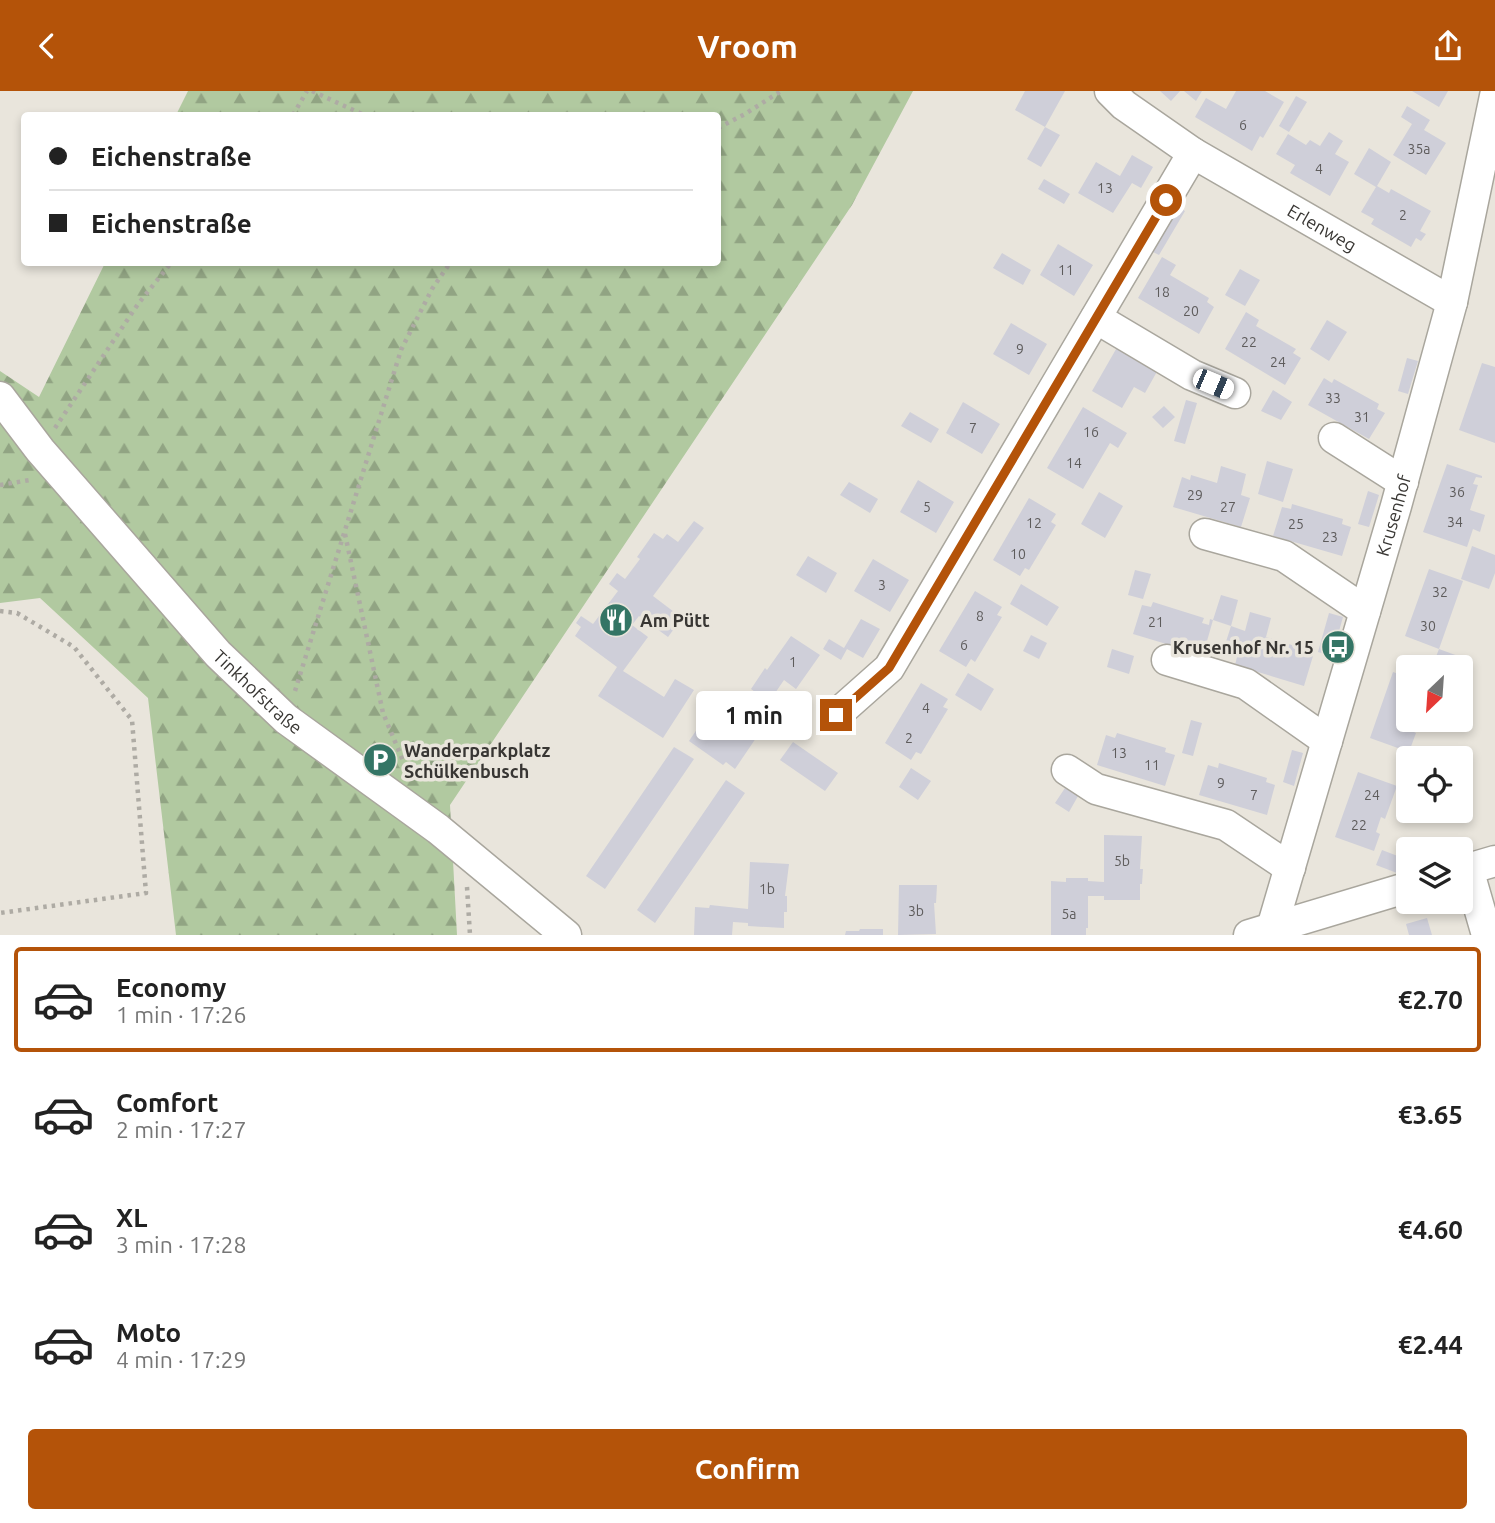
<!DOCTYPE html>
<html lang="en">
<head>
<meta charset="utf-8">
<style>
	body { margin:0; font-family:Ubuntu,sans-serif; background:#f2f2f2; color:#222; height:100vh; display:flex; flex-direction:column; font-size:26px; white-space:nowrap }
	* { box-sizing:border-box; margin:0 }
	p { font-size:23px; color:#767676 }
	.icon { flex:none; width:38px; height:38px; fill:none; stroke:currentColor; stroke-width:2; stroke-linecap:round; stroke-linejoin:round }
	.map { position:relative; height:844px; overflow:hidden }
	.details { display:flex; flex-direction:column; background:#fff; flex:1 }
	.details>* { flex:none }
	.hud { position:absolute; left:21px; top:21px; width:700px; height:154px; border-radius:7px; box-shadow:0 4px 10px #0003; display:grid; align-content:center; height:154px; padding:0 28px; background:#fff }
	.needle { width:46px; rotate:205deg }
	.tools { position:absolute; left:1396px; top:564px; display:grid; gap:14px }
	.tools a { display:grid; place-items:center; width:77px; height:77px; border-radius:7px; background:#fff; box-shadow:0 4px 10px #0003; font-size:35px }
	.end { position:absolute; width:32px; height:32px; margin:-16px; border:9px solid #b45309; background:#fff; box-shadow:0 0 0 4px #fff }
	.from { border-radius:50% }
	.bubble { position:absolute; height:49px; border-radius:7px; background:#fff; box-shadow:0 4px 10px #0003; font-size:23px; font-weight:700; line-height:49px; text-align:center }
	.car { position:absolute; width:21px; height:42px; margin:-21px -10px; border-radius:9px; box-shadow:0 0 5px 2px #0007; background:linear-gradient(#fff 24%,#345 0 40%,#fff 0 76%,#345 0 86%,#fff 0) }
	.hud b { display:flex; align-items:center; gap:24px; height:66px; font-size:26px }
	.hud b+b { border-top:2px solid #e0e0e0 }
	.hud i { width:18px; height:18px; background:#222 }
	ul { padding:12px 0 0; list-style:none }
	li { display:flex; align-items:center; gap:21px; height:105px; margin:0 14px 10px; padding:0 14px; border:4px solid transparent; border-radius:7px }
	li div { flex:1 }
	li b { display:block; font-size:26px }
	li em { font-style:normal; font-weight:700 }
	li.selected { border-color:#b45309 }
	li>.icon { width:63px; height:63px; stroke-width:1.5 }
	.cta { display:flex; gap:14px; margin-top:auto; padding:14px 28px }
	.cta a { flex:1; height:80px; border-radius:7px; background:#b45309; color:#fff; font-size:28px; font-weight:700; line-height:80px; text-align:center }
	header { display:flex; justify-content:space-between; align-items:center; height:91px; padding:0 28px; background:#b45309; color:#fff; font-size:32px; font-weight:700 }
	.map>svg:first-child { display:block }
	.forest { fill:url(#forest-firs) }
	.building { fill:#cfcfd9 }
	.lines { fill:none; stroke-linecap:round; stroke-linejoin:round }
	.minor-casing { stroke:#a9a69d; stroke-width:33 }
	.path { stroke:#aeaba4; stroke-width:4.5; stroke-dasharray:3.5 5; stroke-linecap:butt }
	.minor { stroke:#fff; stroke-width:30 }
	.route { stroke:#b45309; stroke-width:9 }
	.labels { text-anchor:middle; dominant-baseline:central; stroke-width:7; stroke-linejoin:round; paint-order:stroke }
	.number-label { font-size:14px; fill:#5e5c5c }
	.street-label { font-size:18px; fill:#383633; stroke:#e9e5dc }
	.poi-label { font-size:18px; font-weight:bold; fill:#383633; stroke:#e9e5dc; text-anchor:start }
</style>
</head>
<body>
<header><svg class="icon" aria-label="back" viewBox="0 0 24 24"><path d="M15 5l-7 7 7 7"/></svg>Vroom<svg class="icon" aria-label="share" viewBox="0 0 24 24"><path d="M12 15V3M7 8l5-5 5 5M5 13v7h14v-7"/></svg></header>
<div class="map">
<svg width="1495" height="844" viewBox="0 0 1495 844">
	<defs>
		<pattern id="forest-firs" width="22" height="20" patternUnits="userSpaceOnUse" patternTransform="scale(1.75)"><rect width="22" height="20" fill="#b1c9a0"/><path d="M5 1l3.5 6h-7zM16 11l3.5 6h-7z" fill="#91a483"/></pattern>
	</defs>
	<rect width="100%" height="100%" fill="#e9e5dc"/>
	<path class="forest" d="M188,0h725l-61,114 -402,600 7,130h-281l-28,-237 -108,-100 -40,5v-232l39,26 66,-134h613v-148h-542z"/>
	<path class="building" d="M1025,0h40l-20,36 -30,-17z
		M1160,0h20l-9,10z
		M1184,0h18l-6,10z
		M1236,0h29l19,11 -21,36 -3,-2 -8,15 -57,-34 11,-19 20,11z
		M1412,0h36l-9,16z
		M1296,5l11,6 -18,30 -10,-6z
		M1407,15l23,14 -6,10 22,13 -20,32 -33,-20 19,-31 -11,-7z
		M1045,36l15,8 -19,32 -14,-8z
		M1329,41l14,9 -8,13 14,8 -19,34 -40,-23 5,-8 -19,-11 12,-20 18,11 4,-5 10,6z
		M1369,57l22,14 -14,24 12,7 2,-4 40,22 -11,20 6,3 -5,7 -5,-3 -5,9 -40,-23 3,-5 -13,-7 15,-25 -22,-13z
		M1132,64l21,12 -12,21 -9,-5 -19,30 -35,-20 18,-31 24,14z
		M1044,88l26,15 -6,10 -26,-15z
		M1175,114l10,6 -26,44 -10,-5z
		M1058,153l35,21 -19,31 -34,-21z
		M1002,162l29,17 -8,15 -30,-17z
		M1162,166l14,8 -6,10 39,23 -2,4 7,5 -15,27 -61,-36z
		M1240,178l20,11 -15,26 -20,-11z
		M1246,221l13,8 -3,6 40,23 -3,4 8,5 -16,27 -60,-36z
		M1327,229l20,12 -18,29 -19,-12z
		M1011,232l36,21 -18,31 -36,-21z
		M1119,253l40,24 -14,25 -11,-6 -12,21 -30,-17z
		M1407,267l11,3 -10,33 -10,-3z
		M1482,272l13,4v76l-36,-13z
		M1324,287l8,5 2,-4 45,25 -2,5 8,4 -16,26 -61,-34z
		M1273,299l19,12 -11,18 -20,-9z
		M1186,309l11,3 -12,41 -11,-3z
		M963,311l37,22 -18,30 -36,-21z
		M1164,315l11,11 -12,11 -11,-11z
		M1083,316l44,26 -9,15 -8,-5 -27,46 -36,-21z
		M910,321l29,17 -8,14 -30,-17z
		M1267,370l26,8 -10,33 -25,-8z
		M1447,373l35,12v2l-6,-1 -3,7 5,1 -8,25 15,5 -5,17 -7,-3 -6,18 -44,-15z
		M1221,375l25,8 -5,21 9,3 -9,29 -68,-20 9,-30 8,3 1,-5 26,8z
		M918,389l36,22 -18,31 -36,-21z
		M849,391l29,17 -8,14 -30,-18z
		M1368,400l11,4 -10,32 -11,-3z
		M1099,401l24,14 -18,32 -24,-14z
		M1029,407l27,16 -5,8 5,3 -27,45 -4,-2 -5,8 -27,-16z
		M1292,413l51,15 -1,5 9,3 -9,29 -69,-20 9,-29 9,2z
		M694,430l10,7 -51,68 29,22 -14,19 -29,-21 -7,9 16,12 -25,34 41,26 11,-18 19,11 -31,48 -65,-42 19,-29 -42,-31 6,-9 -5,-4 5,-7 12,8 25,-33 -9,-7 8,-11 8,6 15,-20 -3,-2 17,-24 9,6 4,-5 11,8z
		M1472,455l23,9v18l-6,16 -28,-10z
		M808,465l29,17 -11,20 -30,-18z
		M873,468l36,21 -19,32 -36,-21z
		M1429,478l34,12 -24,68 30,11 -8,18v-11h-29l7,-18 -34,-13z
		M1135,479l16,4 -8,25 -15,-4z
		M1021,493l38,23 -12,19 -37,-22z
		M975,500l27,16 -5,8 5,2 -27,45 -4,-3 -5,8 -27,-16z
		M1221,504l17,5 -7,26 -18,-6 -10,35 -70,-21 9,-29 9,2 2,-5 51,16 -2,5 7,2 1,-6 3,1z
		M1250,521l21,6 -5,19 39,12 -1,4 9,3 -9,30 -69,-21 3,-12 -14,-5 7,-22 14,5z
		M1329,522l14,4 -11,39 -14,-4z
		M861,528l19,10 -17,29 -16,-9 -6,11 -18,-11 6,-10 15,9z
		M1031,544l16,8 -8,16 -16,-8z
		M791,545l29,19 -24,34 -12,-9 -15,22 -18,-13 14,-21 2,2z
		M1112,558l22,7 -5,18 -22,-7z
		M1393,581l16,6v41h7l-4,12 4,2 -7,19 -39,-14z
		M968,582l26,16 -13,22 -26,-16z
		M921,592l27,16 -5,8 5,2 -27,45 -5,-2 -5,8 -26,-17z
		M724,600l9,6 3,-5 35,24 -36,53 -9,-7 -3,3 -34,-24 21,-31 -1,-4h4z
		M1191,629l11,3 -9,33 -11,-3z
		M1117,642l49,15 -1,4 10,3 -10,31 -68,-21 9,-30 9,3z
		M793,651l45,31 -13,18 -45,-31z
		M674,656l20,12 -89,130 -19,-13z
		M1292,659l11,3 -9,33 -11,-4z
		M1219,672l48,15 -1,4 9,3 -8,30 -68,-20 9,-30 10,3z
		M911,677l20,13 -13,19 -19,-13z
		M1358,681l39,14 -12,33 -4,-2 -5,15 4,2 -6,17 -39,-14z
		M726,689l19,13 -90,130 -18,-13z
		M1065,697l13,8 -9,16 -14,-9z
		M1104,744l38,1 -2,33h3l-1,15h-2v16h-36v-4h-16v32h-2v7h-35v-54l15,1v-4h22v3l16,1z
		M1382,759l21,8 -6,15 -21,-8z
		M750,771l39,2 -4,32h2v16h-3v16l-36,-2v-3l-15,-1 -1,13h-38l1,-28 14,1 1,-3 38,4z
		M899,794h38l-1,18h-2l2,31 -38,1z
		M1427,827l5,17h-23l-3,-11z
		M860,838h23v6h-38l1,-4h13z"/>
	<g class="lines">
		<g class="minor-casing">
			<g id="minor">
				<path id="s1" d="M1193,62l259,149"/>
				<path d="M1096,227l96,57 43,18"/>
				<path id="s2" d="M0,306l40,53 178,204 68,65 152,110 128,106"/>
				<path d="M1334,347l69,44"/>
				<path d="M1205,443l79,22 81,55"/>
				<path d="M1167,569l79,24 81,57"/>
				<path d="M836,624l53,-47 304,-515 -69,-48 -14,-14"/>
				<path d="M1067,679l29,19 130,36 64,43"/>
				<path d="M1468,778l19,66"/>
				<path d="M1461,780l34,-10"/>
				<path id="s3" d="M1272,837l124,-422 56,-204 43,-206"/>
				<path d="M1249,844l160,-48"/>
			</g>
		</g>
		<path class="path" d="M312,0l52,24
			M293,24l14,-24
			M718,37l27,-14 36,-23
			M55,337l83,-124 33,-41
			M0,394l30,-5
			M345,443l38,179 26,62
			M0,520l17,2 57,34 58,73 14,173 -146,20
			M295,600l106,-341 31,-61 18,-26
			M467,796l3,48"/>
		<use href="#minor" class="minor"/>
	</g>
	<g class="lines">
		<path class="route" d="M836,624l53,-47 277,-468"/>
	</g>
	<defs>
		<g id="restaurant-disc" transform="scale(1.75)"><circle r="9.5" fill="#347565" stroke="#e9e5dc"/><path d="M-5-6h1v4h1v-4h1v4h1v-4h1v5L-1.5 .5V6h-2V.5L-5-1ZM5-6V6H3V1.5H1.5Q1.5-4 5-6Z" fill="#fff"/></g>
		<g id="bus-disc" transform="scale(1.75)"><circle r="9.5" fill="#347565" stroke="#e9e5dc"/><path d="M-5-6H5V4H4V6H2V4H-2V6H-4V4H-5ZM-3.5-4V0h7V-4ZM-3.5 1.2v1.5H-2V1.2ZM2 1.2v1.5H3.5V1.2Z" fill="#fff"/></g>
		<g id="parking-disc" transform="scale(1.75)"><circle r="9.5" fill="#347565" stroke="#e9e5dc"/><path d="M-3.5-5.5H1a3.5 3.5 0 0 1 0 7H-1V5.5H-3.5ZM-1-3.4V-.6H.8a1.4 1.4 0 0 0 0-2.8Z" fill="#fff"/></g>
	</defs>
	<g fill-rule="evenodd">
		<use href="#restaurant-disc" x="616" y="529"/>
		<use href="#bus-disc" x="1338" y="556"/>
		<use href="#parking-disc" x="380" y="669"/>
	</g>
	<g class="labels">
		<g class="number-label">
			<text x="1243" y="34">6</text>
			<text x="1419" y="58">35a</text>
			<text x="1319" y="78">4</text>
			<text x="1105" y="97">13</text>
			<text x="1403" y="124">2</text>
			<text x="1066" y="179">11</text>
			<text x="1162" y="201">18</text>
			<text x="1191" y="220">20</text>
			<text x="1249" y="251">22</text>
			<text x="1020" y="258">9</text>
			<text x="1278" y="271">24</text>
			<text x="1333" y="307">33</text>
			<text x="1362" y="326">31</text>
			<text x="973" y="337">7</text>
			<text x="1091" y="341">16</text>
			<text x="1074" y="372">14</text>
			<text x="1457" y="401">36</text>
			<text x="1195" y="404">29</text>
			<text x="927" y="416">5</text>
			<text x="1228" y="416">27</text>
			<text x="1455" y="431">34</text>
			<text x="1034" y="432">12</text>
			<text x="1296" y="433">25</text>
			<text x="1330" y="446">23</text>
			<text x="1018" y="463">10</text>
			<text x="882" y="494">3</text>
			<text x="1440" y="501">32</text>
			<text x="980" y="525">8</text>
			<text x="1156" y="531">21</text>
			<text x="1428" y="535">30</text>
			<text x="964" y="554">6</text>
			<text x="793" y="571">1</text>
			<text x="926" y="617">4</text>
			<text x="909" y="647">2</text>
			<text x="1119" y="662">13</text>
			<text x="1152" y="674">11</text>
			<text x="1221" y="692">9</text>
			<text x="1254" y="704">7</text>
			<text x="1372" y="704">24</text>
			<text x="1359" y="734">22</text>
			<text x="1122" y="770">5b</text>
			<text x="767" y="798">1b</text>
			<text x="916" y="820">3b</text>
			<text x="1069" y="823">5a</text>
		</g>
		<g class="street-label">
			<text stroke="none"><textPath href="#s1" startOffset="149">Erlenweg</textPath></text>
			<text stroke="none"><textPath href="#s3" startOffset="430">Krusenhof</textPath></text>
			<text stroke="none"><textPath href="#s2" startOffset="392">Tinkhofstraße</textPath></text>
		</g>
		<g class="poi-label">
			<text x="640" y="529">Am Pütt</text>
			<text x="1314" y="556" text-anchor="end">Krusenhof Nr. 15</text>
			<text x="404" y="659">Wanderparkplatz<tspan x="404" dy="21">Schülkenbusch</tspan></text>
		</g>
	</g>
</svg>
<div class="tools">
<a><svg class="needle" viewBox="-14 -14 28 28"><path d="M0-13l5 13h-10z" fill="#e53935"/><path d="M0 13l5-13h-10z" fill="#767676"/></svg></a>
<a><svg class="icon" aria-label="locate" viewBox="0 0 24 24"><circle cx="12" cy="12" r="6"/><path d="M12 2v4M12 18v4M2 12h4M18 12h4"/></svg></a>
<a><svg class="icon" aria-label="layers" viewBox="0 0 24 24"><path d="M12 4l9 5-9 5-9-5zM3 14l9 5 9-5"/></svg></a>
</div>
<i class="end from" style="left:1166px;top:109px"></i>
<i class="end" style="left:836px;top:624px"></i>
<div class="bubble" style="left:696px;top:600px;width:116px">1 min</div>
<i class="car" style="left:1213px;top:293px;rotate:113deg"></i>
<div class="hud">
<b><i class="from"></i>Eichenstraße</b>
<b><i></i>Eichenstraße</b>
</div>
</div>
<section class="details">
<ul>
<li class="selected"><svg class="icon" aria-label="car" viewBox="0 0 24 24"><path d="M5 17H2v-5l4-1 3-4h7l3 4 3 1v5h-3M9 17h6M6 11h13"/><circle cx="7" cy="17" r="2"/><circle cx="17" cy="17" r="2"/></svg><div><b>Economy</b><p>1 min · 17:26</p></div><em>€2.70</em></li>
<li><svg class="icon" aria-label="car" viewBox="0 0 24 24"><path d="M5 17H2v-5l4-1 3-4h7l3 4 3 1v5h-3M9 17h6M6 11h13"/><circle cx="7" cy="17" r="2"/><circle cx="17" cy="17" r="2"/></svg><div><b>Comfort</b><p>2 min · 17:27</p></div><em>€3.65</em></li>
<li><svg class="icon" aria-label="car" viewBox="0 0 24 24"><path d="M5 17H2v-5l4-1 3-4h7l3 4 3 1v5h-3M9 17h6M6 11h13"/><circle cx="7" cy="17" r="2"/><circle cx="17" cy="17" r="2"/></svg><div><b>XL</b><p>3 min · 17:28</p></div><em>€4.60</em></li>
<li><svg class="icon" aria-label="car" viewBox="0 0 24 24"><path d="M5 17H2v-5l4-1 3-4h7l3 4 3 1v5h-3M9 17h6M6 11h13"/><circle cx="7" cy="17" r="2"/><circle cx="17" cy="17" r="2"/></svg><div><b>Moto</b><p>4 min · 17:29</p></div><em>€2.44</em></li>
</ul>
<div class="cta"><a>Confirm</a></div>
</section>
</body>
</html>
